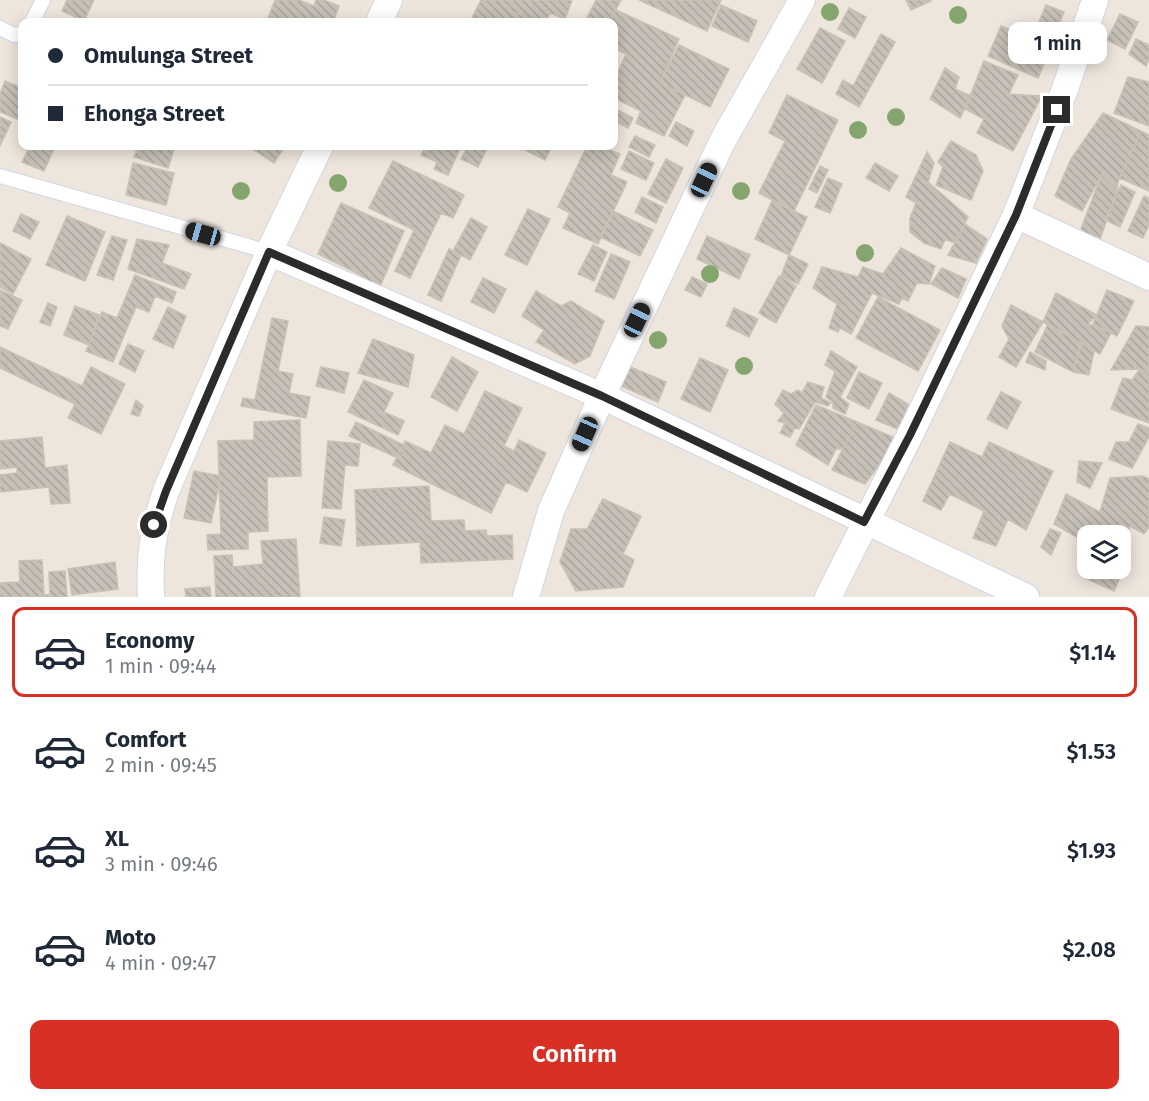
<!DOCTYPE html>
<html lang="en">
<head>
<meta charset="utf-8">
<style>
	body { margin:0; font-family:"Fira Sans",sans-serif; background:#f6f6f7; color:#1f2937; height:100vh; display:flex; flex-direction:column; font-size:22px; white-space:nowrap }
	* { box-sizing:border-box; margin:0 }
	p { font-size:20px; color:#747a83 }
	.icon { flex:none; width:33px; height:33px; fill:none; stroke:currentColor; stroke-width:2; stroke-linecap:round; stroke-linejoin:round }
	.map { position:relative; height:597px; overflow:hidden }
	.drawer { display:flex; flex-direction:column; background:#fff; flex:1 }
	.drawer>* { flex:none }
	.guide { position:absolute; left:18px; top:18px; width:600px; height:132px; border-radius:12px; box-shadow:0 3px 15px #0003; display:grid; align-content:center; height:132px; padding:0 30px; background:#fff }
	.tools { position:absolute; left:1077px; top:525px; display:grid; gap:12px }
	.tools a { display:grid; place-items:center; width:54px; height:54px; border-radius:12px; background:#fff; box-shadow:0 3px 15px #0003; font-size:30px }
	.end { position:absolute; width:27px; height:27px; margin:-14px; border:8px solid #2b2b2b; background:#fff; box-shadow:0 0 0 3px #fff }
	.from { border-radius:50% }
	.bubble { position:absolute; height:42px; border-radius:12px; background:#fff; box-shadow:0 3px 15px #0003; font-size:20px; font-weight:600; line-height:42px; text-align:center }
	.car { position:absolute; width:18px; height:36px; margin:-18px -9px; border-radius:8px; box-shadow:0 0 4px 2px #0007; background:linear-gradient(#222 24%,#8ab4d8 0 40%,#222 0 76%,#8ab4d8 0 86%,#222 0) }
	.guide b { display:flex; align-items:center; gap:21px; height:57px; font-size:22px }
	.guide b+b { border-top:2px solid #e0e1e3 }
	.guide i { width:15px; height:15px; background:#1f2937 }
	ul { padding:10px 0 0; list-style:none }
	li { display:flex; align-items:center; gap:18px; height:90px; margin:0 12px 9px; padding:0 18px; border:3px solid transparent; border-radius:12px }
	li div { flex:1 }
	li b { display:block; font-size:22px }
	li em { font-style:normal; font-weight:600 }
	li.selected { border-color:#d93025 }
	li>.icon { width:54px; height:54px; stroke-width:1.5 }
	.button { display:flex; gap:12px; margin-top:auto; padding:12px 30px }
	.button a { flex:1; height:69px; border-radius:12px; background:#d93025; color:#fff; font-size:24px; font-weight:600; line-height:69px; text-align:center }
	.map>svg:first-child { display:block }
	.building { fill:url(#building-back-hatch); stroke:#cac1b5; stroke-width:1.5 }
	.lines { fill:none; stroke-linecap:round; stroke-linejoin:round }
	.lane-casing { stroke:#d1d6e5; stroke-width:16 }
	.street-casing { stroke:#d1d6e5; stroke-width:28 }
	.lane { stroke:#fff; stroke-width:14 }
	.street { stroke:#fff; stroke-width:26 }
	.tree { fill:#84a56d }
	.route { stroke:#2b2b2b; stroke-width:8 }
</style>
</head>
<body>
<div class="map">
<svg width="1149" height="597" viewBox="0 0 1149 597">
	<defs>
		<pattern id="building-back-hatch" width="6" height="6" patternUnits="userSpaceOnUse" patternTransform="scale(1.5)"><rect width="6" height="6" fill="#c6c0b7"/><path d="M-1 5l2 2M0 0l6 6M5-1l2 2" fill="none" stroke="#aaa59e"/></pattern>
	</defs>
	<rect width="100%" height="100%" fill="#eee5dc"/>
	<path class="building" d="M67,0h27l-10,21 -22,-10z
		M275,0h24l15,6 2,-6h8l15,6 -6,16h-62l-4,-1z
		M481,0h32l-4,10 17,7 -2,5h-54z
		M513,0h59l-7,19 -15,-6 -4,9h-8l-29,-12z
		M596,0h25l-12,22h-24z
		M639,0h82l-14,31z
		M906,0h25v1l-20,9z
		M721,5l36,16 -9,21 -36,-16z
		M1046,5l18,7 -7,17 -18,-7z
		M849,8l17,9 -11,21 -17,-9z
		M616,10l63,29 -19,44 25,12 -21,41 -28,-13 5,-12 -27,-13v-17l12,-27 -12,-6v-26h-5z
		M1120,14l18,8 -13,27 -18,-9z
		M1001,26l50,21 -13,31 -50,-22z
		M820,28l25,13 -23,42 -25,-14z
		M881,34l14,8 -36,65 -23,-13 7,-14 10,6z
		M1136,39l13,6v14l-3,7 -17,-12z
		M679,45l50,24 -19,38 -50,-24z
		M984,61l34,14 -9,19 33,2 -29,55 -36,-18 7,-14 -19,-10z
		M945,68l14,9 -4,12 16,7 -11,22 -30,-19z
		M1128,77l21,5v44l-35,-13z
		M5,81l17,7v33l-22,-9v-18z
		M787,95l51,25 -44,91 -35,-18 26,-52 -16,-8z
		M614,108l19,10 -5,10 -14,-7z
		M1103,113l38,18 -23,51 -1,9 -15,-17 -20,37 -27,-15 16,-37z
		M0,117l11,5 -11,24z
		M676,122l18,9 -7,15 -18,-10z
		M1141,131l8,4v56l-29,-13z
		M635,136l20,9 -6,12 -20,-10z
		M951,141l25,14 7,16 -12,29 -35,-15 7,-18 -5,-5z
		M30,146h25l-11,25 -22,-9z
		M138,146h37l-7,22 -34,-11z
		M248,146h37l-11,17z
		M426,146h35l-13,29 -14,-6 3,-7 -16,-7z
		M468,146h20l-10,21 -17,-8z
		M527,146h25l-7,14 -20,-10z
		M587,146h14l19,8 -9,21 16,7 -29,62 -35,-16 7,-15 -12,-6z
		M629,151l25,12 -8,17 -25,-11z
		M927,152l7,11 -6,19 40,35 -13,26 -10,-4 -4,10 -17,-6 -14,-11v-14l6,-15 -10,-6z
		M666,159l17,9 -17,35 -18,-9z
		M393,161l71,34 -11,23 -12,-5 -31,65 -15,-7 19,-41 -45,-22z
		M133,163l41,10 -8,32 -40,-10z
		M875,163l23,13 -9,15 -23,-13z
		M820,166l8,4 -11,23 -8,-4z
		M1102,174l15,17 -18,51 -18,-13z
		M828,178l14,6 -12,29 -15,-6z
		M1121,185l14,7 -15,35 -15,-7z
		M1144,196l5,2v27l-6,13 -15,-7z
		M642,197l21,10 -7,16 -21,-11z
		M772,201l35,16 -18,38 -34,-16z
		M341,203l63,28 -29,67 -21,-9 7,-14 -43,-21z
		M528,209l22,10 -23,46 -22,-10z
		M613,211l40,19 -13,26 -40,-19z
		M21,214l18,8 -9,17 -17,-8z
		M67,216l38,16 -20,49 -39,-16z
		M471,218l16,9 -17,33 -17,-9z
		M965,224l22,15 -11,24 -28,-8z
		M112,236l15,4 -14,40 -16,-5z
		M707,236l43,19 -11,24 -42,-20z
		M137,239l32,6 -7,18 29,11 -7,15 -56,-20z
		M0,243l31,16 -18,35 -13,-7z
		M593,245l14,7 -13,29 -16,-7z
		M901,248l34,18 -6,18 -12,-1 -9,18 -6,-3 -3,6 -27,-11 -21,41 -11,-6 -2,4 -9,-4 8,-24 -24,-16 9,-21 36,10 5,-10 20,7z
		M449,249l12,6 -20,46 -13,-6z
		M611,254l19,8 -16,37 -19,-8z
		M789,255l19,9 -10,20 -17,-8z
		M942,268l24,11 -8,19 -27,-14z
		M135,275l41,17 -4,11 -17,-7 -6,16 -13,-5 -23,55 -27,-11 16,-39 15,6z
		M779,276l17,10 -20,37 -17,-10z
		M692,277l15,7 -6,13 -16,-7z
		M483,278l23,11 -12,24 -23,-11z
		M0,290l22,10 -14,29 -8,-3z
		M1107,290l27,11 -17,35 -24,-12z
		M536,291l25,15 10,-5 33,20 -14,35 -15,8 -39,-22 8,-12 -22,-14z
		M1056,293l41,22 -9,9 23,9 -11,21 -57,-32z
		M878,297l62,33 -22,41 -62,-33z
		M48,303l9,4 -7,19 -10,-4z
		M1011,305l32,17 -27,45 -17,-10 10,-18 -7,-13z
		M75,306l24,9 -10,30 -25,-10z
		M168,307l18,9 -13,32 -20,-9z
		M734,308l24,11 -9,18 -23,-11z
		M272,318l16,3 -10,50 15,3 -4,19 21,4 -4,21 -65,-12 2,-8 12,2z
		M1048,324l33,19 -8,29 -38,-20z
		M1136,326l13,1v46l-9,-4 -29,1z
		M373,339l41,16 -6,32 -50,-14z
		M1081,343l13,8 -5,24 -16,-3z
		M128,344l16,7 -9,21 -16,-8z
		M0,347l82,39 9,-19 34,17 -24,50 -33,-16 7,-14 -75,-36z
		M831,351l26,16 -17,30 9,7 -4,10 -12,-6v-6l-7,-5 9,-26 -10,-6z
		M1030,352l16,9 -1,9 -19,-8z
		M452,357l26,15 -21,39 -26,-14z
		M700,358l28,12 -18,42 -29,-13z
		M628,366l38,16 -8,20 -39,-17z
		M321,367l28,6 -5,20 -28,-7z
		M1140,369l9,4v50l-38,-14 12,-31 9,2z
		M859,372l23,11 -13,26 -22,-11z
		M364,380l29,13 -9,19 20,9 -6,14 -50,-23z
		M808,382l16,5 -3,11 10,5 -3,3 -13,-4 -16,27 -4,-1 -5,9 -10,-4 5,-10 -7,-2 6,-8 -9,-9 8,-14 8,4 7,-4 4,3z
		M485,391l37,17 -18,38 10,5 5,-11 27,13 -19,39 -21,-10 -15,31 -98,-48 12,-24 26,12 14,-28 19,9z
		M1001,392l20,10 -14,27 -20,-10z
		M889,393l19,11 -8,26 -24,-10z
		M136,400l7,6 -4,10 -8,-2z
		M816,405l41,17 -14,27h-7l-8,16 -32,-20z
		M300,420l1,56 -34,1 1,54 -20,1v17l-40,1 -1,-15 14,-1 -3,-93 36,-1v-18z
		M356,422l50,24 -6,13 -51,-23z
		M857,422l41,17 -33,45 -33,-14z
		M1138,424l11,4v9l-17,31 -23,-9 7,-17h13z
		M42,437l3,31 22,-3 3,38 -19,1 -2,-17 -49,5v-17l17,-2v-6l-17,2v-28z
		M328,441l32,3 -2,22 -13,-1 -4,44 -19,-1z
		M950,442l32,15 7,-15 64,29 -27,59 -18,-11 -12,27 -23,-8 11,-27 -34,-17 -9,16 -18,-9z
		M1079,461l23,2 -12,25 -13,-6z
		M194,471l27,5 -10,47 -27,-5z
		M1143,476l6,3v48l-5,7 -14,-8 -7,16 -3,-6h-32v8l-34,-20 12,-30 34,18 10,-34z
		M429,486l2,35 33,-1 1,11 21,-1 1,6 25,-1 1,24 -92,4 -1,-21 -63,4 -2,-56z
		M603,499l38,17 -18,38 11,6 -11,27 -47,4 -16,-29 11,-33h16z
		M324,517l21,3 -4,26 -21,-3z
		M1050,529l11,4 -10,22 -10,-8z
		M296,539l4,58h-84l-2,-41 18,-1 1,12 30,-3 -2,-23z
		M1120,554l8,5 -14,32 -29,-13 5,-10h30z
		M42,560l2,35h6l-1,-23 16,-1 2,26h-67v-14l20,-1 -1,-21z
		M115,562l3,27 -46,6 -4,-26z
		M210,587l1,10h-25l-1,-8z"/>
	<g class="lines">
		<g class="lane-casing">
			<path id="lane" d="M32,22l11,-22
				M0,28l14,7 8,-1
				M0,176l269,76"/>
		</g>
		<g class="street-casing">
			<path id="street" d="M379,22l10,-22
				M1016,215l133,62
				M269,252l333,144 424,201
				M151,597c-2,-40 2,-68 15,-106l103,-239 51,-106
				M526,597l25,-86 51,-115 120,-254 80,-142
				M828,597l82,-162 106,-220 49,-126 30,-89"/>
		</g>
		<use href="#lane" class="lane"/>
		<use href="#street" class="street"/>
	</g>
	<g class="tree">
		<circle cx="830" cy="12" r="9"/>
		<circle cx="958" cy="15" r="9"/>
		<circle cx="896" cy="117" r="9"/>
		<circle cx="858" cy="130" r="9"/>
		<circle cx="338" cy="183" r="9"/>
		<circle cx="241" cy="191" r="9"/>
		<circle cx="741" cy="191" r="9"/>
		<circle cx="865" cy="253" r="9"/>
		<circle cx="710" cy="274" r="9"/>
		<circle cx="658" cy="340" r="9"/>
		<circle cx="744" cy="366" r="9"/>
	</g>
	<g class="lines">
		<path class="route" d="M154,525l12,-34 103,-239 333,144 262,126 46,-87 106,-220 41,-105"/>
	</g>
</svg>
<div class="tools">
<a><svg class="icon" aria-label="layers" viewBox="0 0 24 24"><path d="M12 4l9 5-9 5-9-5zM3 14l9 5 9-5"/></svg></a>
</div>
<i class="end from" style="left:154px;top:525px"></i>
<i class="end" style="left:1057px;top:110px"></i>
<div class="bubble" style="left:1008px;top:22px;width:99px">1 min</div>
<i class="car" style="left:704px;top:180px;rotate:25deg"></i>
<i class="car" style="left:203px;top:234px;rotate:286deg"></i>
<i class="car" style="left:637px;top:320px;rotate:25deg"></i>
<i class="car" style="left:585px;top:434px;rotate:204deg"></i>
<div class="guide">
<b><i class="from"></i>Omulunga Street</b>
<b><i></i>Ehonga Street</b>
</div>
</div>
<section class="drawer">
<ul>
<li class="selected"><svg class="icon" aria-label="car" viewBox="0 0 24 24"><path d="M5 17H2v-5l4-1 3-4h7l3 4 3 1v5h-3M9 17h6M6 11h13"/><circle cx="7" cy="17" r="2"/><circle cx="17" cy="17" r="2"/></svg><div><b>Economy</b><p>1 min · 09:44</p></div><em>$1.14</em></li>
<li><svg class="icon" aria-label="car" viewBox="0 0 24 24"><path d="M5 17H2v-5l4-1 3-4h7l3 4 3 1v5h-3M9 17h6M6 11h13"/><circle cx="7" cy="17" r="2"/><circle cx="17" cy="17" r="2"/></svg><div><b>Comfort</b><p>2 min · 09:45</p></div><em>$1.53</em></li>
<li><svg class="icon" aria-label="car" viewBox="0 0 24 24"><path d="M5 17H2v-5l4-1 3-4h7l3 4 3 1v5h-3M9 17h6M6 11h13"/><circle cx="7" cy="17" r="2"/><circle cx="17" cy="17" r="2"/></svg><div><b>XL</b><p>3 min · 09:46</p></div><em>$1.93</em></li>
<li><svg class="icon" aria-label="car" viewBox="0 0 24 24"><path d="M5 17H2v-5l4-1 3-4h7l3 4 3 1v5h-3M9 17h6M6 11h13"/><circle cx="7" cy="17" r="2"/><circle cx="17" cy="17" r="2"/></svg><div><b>Moto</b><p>4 min · 09:47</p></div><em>$2.08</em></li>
</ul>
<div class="button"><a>Confirm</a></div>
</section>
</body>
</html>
